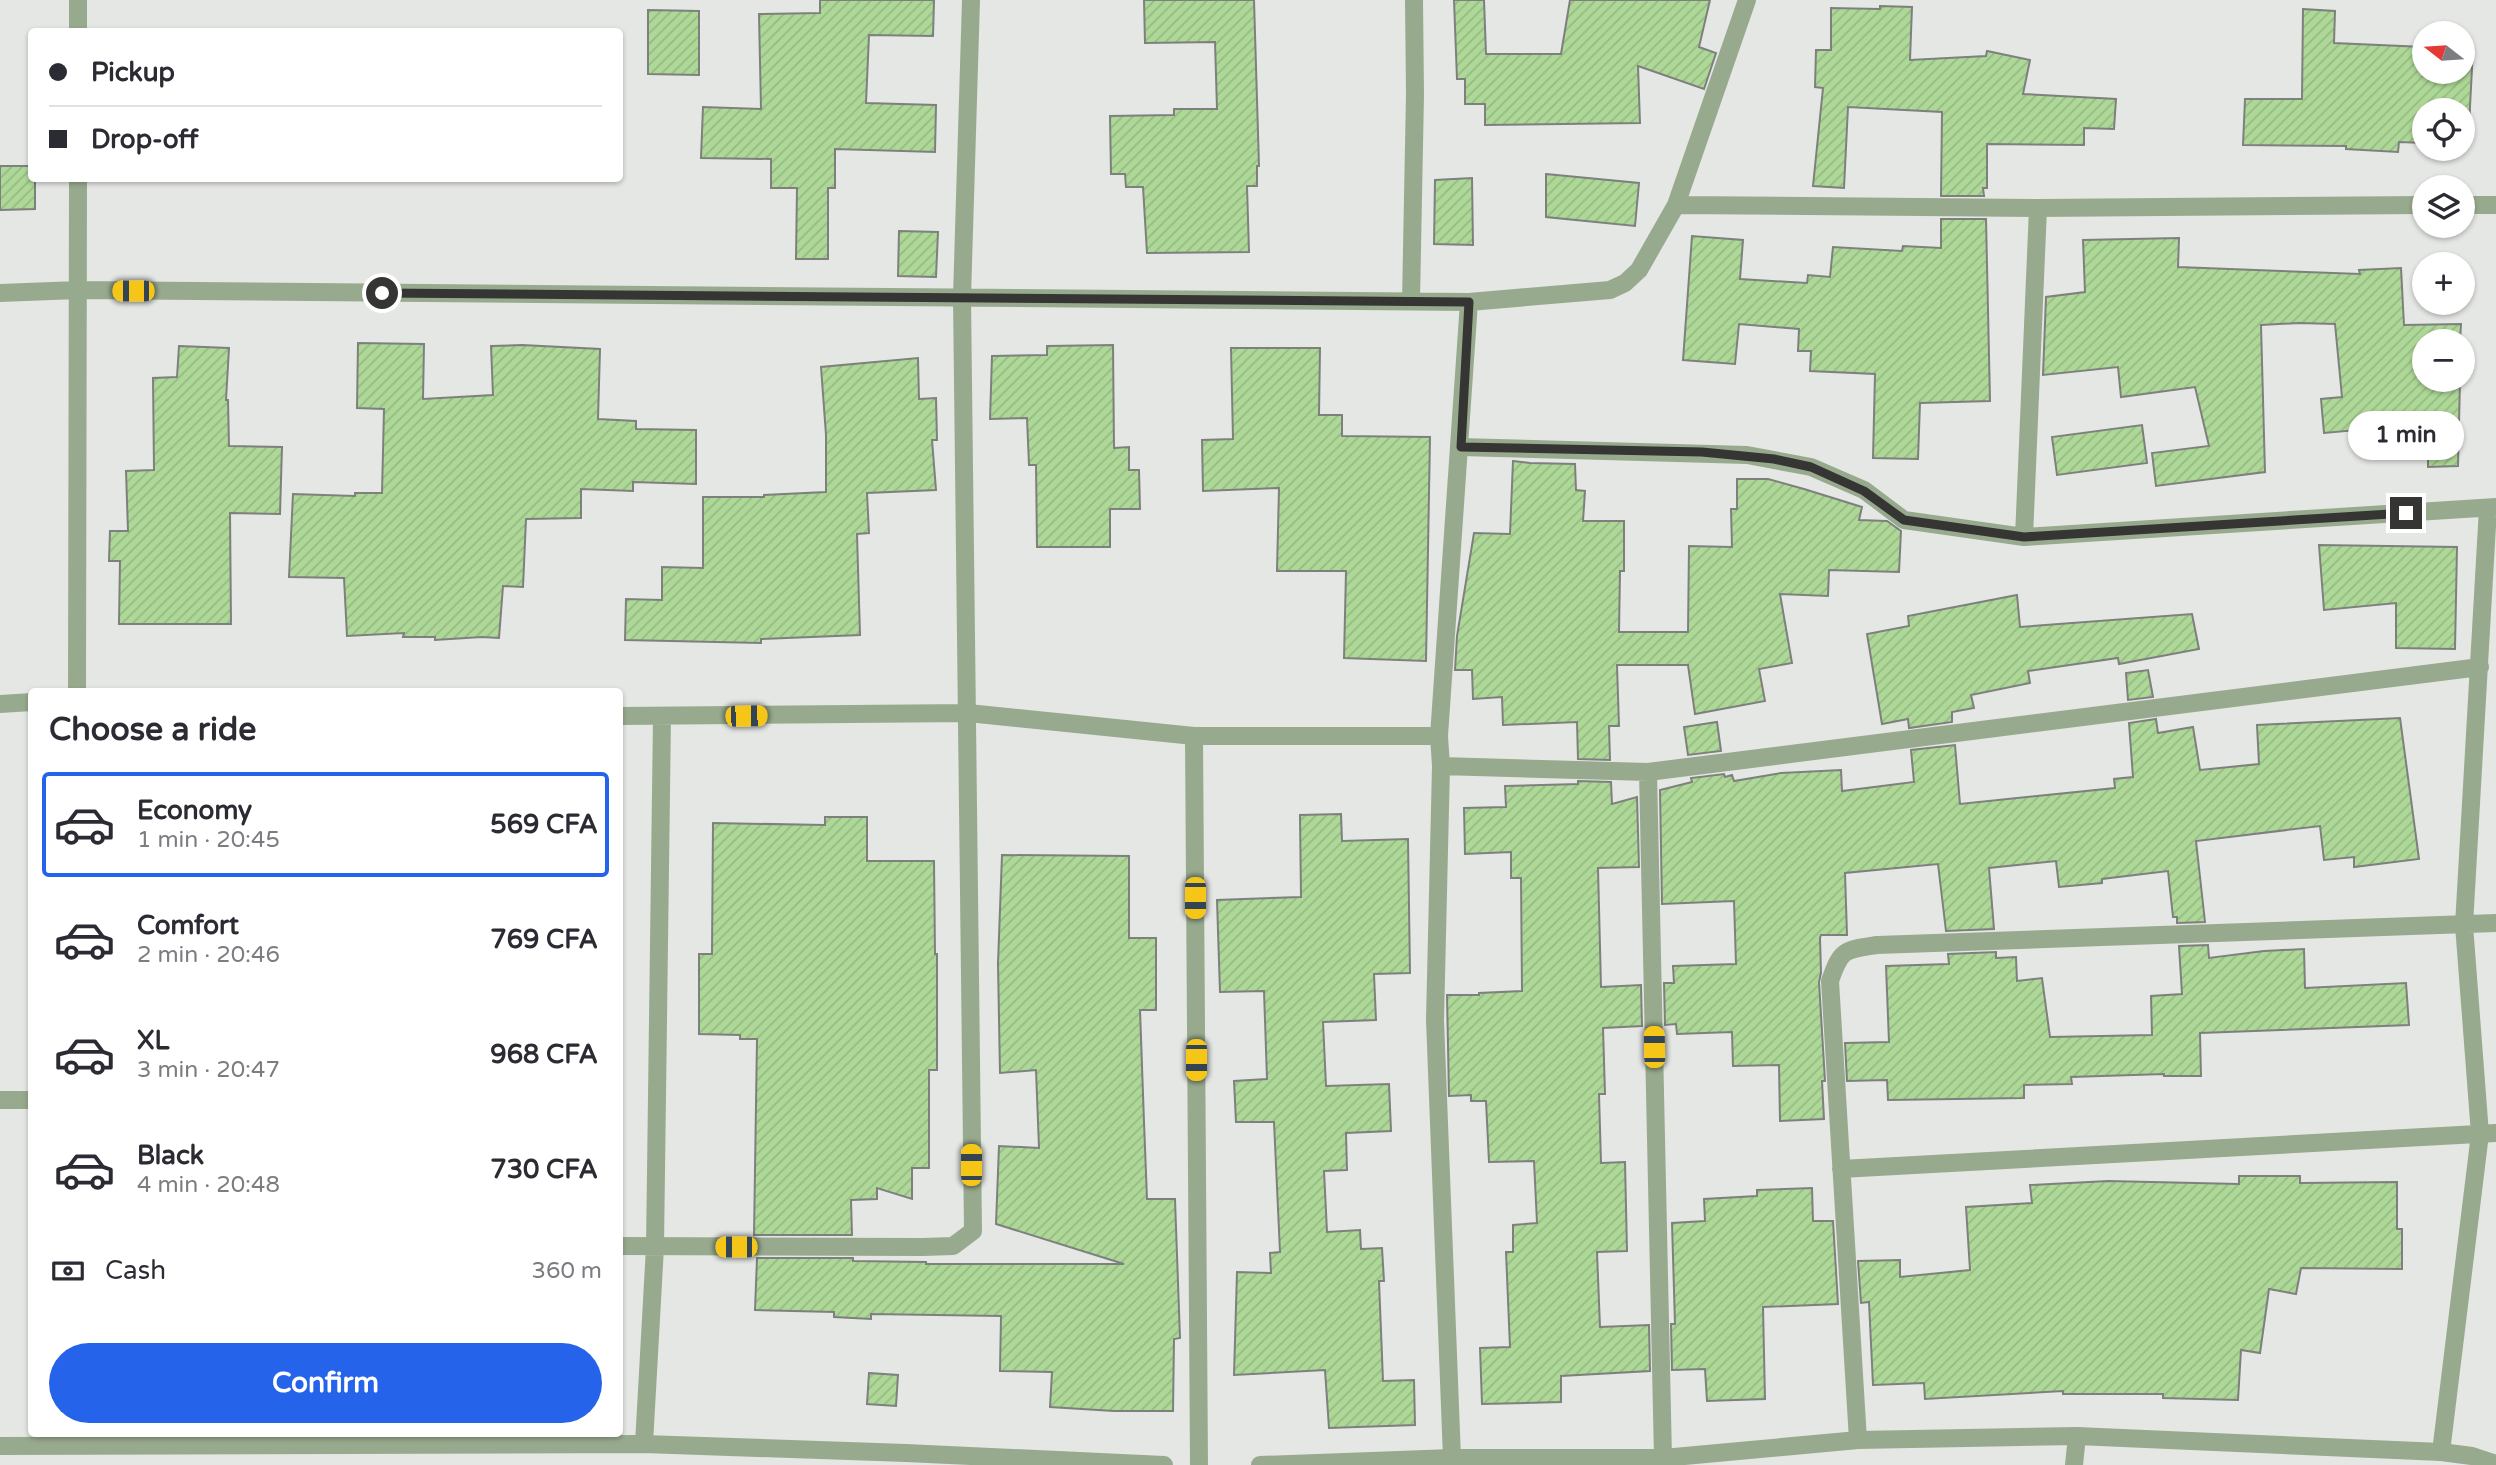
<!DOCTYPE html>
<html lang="en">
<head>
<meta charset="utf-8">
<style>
	body { margin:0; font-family:"Varela Round",sans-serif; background:#f2f2f3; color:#2b2b33; height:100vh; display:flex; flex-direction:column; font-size:26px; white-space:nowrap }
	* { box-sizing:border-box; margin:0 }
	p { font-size:23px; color:#7c7c81 }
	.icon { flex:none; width:38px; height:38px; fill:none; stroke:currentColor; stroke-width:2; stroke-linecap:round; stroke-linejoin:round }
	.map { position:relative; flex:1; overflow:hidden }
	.sheet { position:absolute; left:28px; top:688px; width:595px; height:749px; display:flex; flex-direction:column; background:#fff; border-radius:7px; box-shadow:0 2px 5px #0004 }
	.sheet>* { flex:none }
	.guide { position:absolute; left:28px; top:28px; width:595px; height:154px; border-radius:7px; box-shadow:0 2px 5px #0004; display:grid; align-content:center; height:154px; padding:0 21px; background:#fff }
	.needle { width:46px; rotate:287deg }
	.tools { position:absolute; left:2412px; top:21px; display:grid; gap:14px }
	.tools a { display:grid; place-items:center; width:63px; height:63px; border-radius:50%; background:#fff; box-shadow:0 2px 5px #0004; font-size:35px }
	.end { position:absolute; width:32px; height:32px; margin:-16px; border:9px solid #353534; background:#fff; box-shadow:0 0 0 4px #fff }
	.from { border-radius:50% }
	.bubble { position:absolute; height:49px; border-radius:24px; background:#fff; box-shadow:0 2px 5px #0004; font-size:23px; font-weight:700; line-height:49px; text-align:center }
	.car { position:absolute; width:21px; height:42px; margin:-21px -10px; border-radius:9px; box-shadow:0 0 5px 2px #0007; background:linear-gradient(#f5c518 24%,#345 0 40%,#f5c518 0 76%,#345 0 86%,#f5c518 0) }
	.guide b { display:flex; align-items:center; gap:24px; height:66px; font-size:26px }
	.guide b+b { border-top:2px solid #e1e1e2 }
	.guide i { width:18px; height:18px; background:#2b2b33 }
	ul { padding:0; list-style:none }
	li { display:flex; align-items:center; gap:21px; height:105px; margin:0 14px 10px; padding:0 7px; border:4px solid transparent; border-radius:7px }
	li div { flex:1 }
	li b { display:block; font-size:26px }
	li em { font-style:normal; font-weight:700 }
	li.on { border-color:#2563eb }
	li>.icon { width:63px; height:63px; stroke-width:1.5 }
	h2 { padding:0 21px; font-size:32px; line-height:84px }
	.pay { display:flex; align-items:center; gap:18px; height:77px; padding:0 21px; font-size:26px }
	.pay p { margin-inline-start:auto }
	.action { display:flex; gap:14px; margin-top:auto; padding:14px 21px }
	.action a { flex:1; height:80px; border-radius:42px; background:#2563eb; color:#fff; font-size:28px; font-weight:700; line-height:80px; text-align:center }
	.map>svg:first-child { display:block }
	.building { fill:url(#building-hatch); stroke:#7e807d; stroke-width:2 }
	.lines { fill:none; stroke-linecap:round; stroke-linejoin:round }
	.minor { stroke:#98aa8e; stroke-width:18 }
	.tertiary { stroke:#98aa8e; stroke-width:18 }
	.route { stroke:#353534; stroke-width:9 }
</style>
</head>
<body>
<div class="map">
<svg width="2496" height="1465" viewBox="0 0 2496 1465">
	<defs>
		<pattern id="building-hatch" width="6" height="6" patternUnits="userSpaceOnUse" patternTransform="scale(1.75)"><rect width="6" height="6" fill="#aed897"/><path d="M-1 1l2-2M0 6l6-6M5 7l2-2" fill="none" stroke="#96ba83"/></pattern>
	</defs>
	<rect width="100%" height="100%" fill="#e5e7e4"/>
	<path class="building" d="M820,0h114l-1,36 -64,-1 -3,68 70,2 -1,47 -100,-3v39h-7v71h-32l1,-71h-26v-29l-70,-1 2,-51 58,2 -2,-95 61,-1z
		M1144,0h110l5,166h-2v20h-10l2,66 -102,1 -4,-66h-17l-1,-13h-14l-1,-58 64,-1v-6h43l-2,-67 -70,1z
		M1454,0h30l2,54h75l9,-54h140l-11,47 17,6 -12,36 -66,-23 2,57 -155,2v-21h-20v-25h-8z
		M1880,6l32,1 -2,53 76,-4 1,-5 43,9 -7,34 93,5 -2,30 -30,-1v17l-97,-1v44h-4l1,8h-43l1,-84 -94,-5 -4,81 -31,-2 10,-98 -8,-1 1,-37h15v-42l49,1z
		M2303,9l32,2 -1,32 90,4v25h38v-23h11l-5,96h-6v-35h-38v33l-25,-1 -1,10 -52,-3v-3l-103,-1 2,-46h57z
		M648,10l51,1v64l-51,-1z
		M0,166h32v12h3v31l-35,1z
		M1546,174l93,9 -4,43 -89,-9z
		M1472,178l1,67 -39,-1 1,-64z
		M1941,219h45l4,182 -70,2 -2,56 -45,-1 2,-84 -65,-3 1,-20h-13l1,-22 -60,-5 -4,40 -52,-4 9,-124 51,4 -3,39 67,4 1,-8 22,2 3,-30 69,4 1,-5 38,2z
		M899,231l39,1 -2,45 -38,-1z
		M2179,238l-1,29 182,7 -1,-4 42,-2 3,57 57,-1 -1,17h-36v39h36l-2,86 -30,1v-25l-70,5 -1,-17 -33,3 -3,-34 21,-2 -7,-73 -36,-1 -38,2 4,147 -109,14 -4,-33 57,-7 -14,-59 -74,10 -3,-30 -75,8 3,-78 39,-5 -2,-52z
		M358,343l66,1 -1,55 70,-4 -2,-49 31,-1 78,4 -2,70 38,2v8l60,1v54l-63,-2v9l-52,-2v29l-55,1 -3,68 -20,-1 -4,52 -17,-1 -47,3v-3h-32l1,-4 -57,3 -3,-58 -55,-1 4,-83 62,2v-3h27l2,-84 -27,-1z
		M1113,345l1,103 15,-1v23h10l1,39h-30v38h-73l-1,-82h-7l-2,-47 -37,1 2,-63 55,-1v-9z
		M179,346l50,2 -3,52h2l1,46 53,1 -2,67 -50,-1 1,111h-112l1,-63h-11l1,-30h18l-2,-60 28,-1 -1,-92 24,-1z
		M1231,348h89l-1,67h23v21l88,1 -4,224 -82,-3 2,-87h-69l2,-83 -76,3 -1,-51 31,-1z
		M918,358l1,41 17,-1 1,42h-5l4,50 -69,3 2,40 -12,1 3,101 -99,4v4l-136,-3 1,-41 36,1v-33l41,1v-71h61v-2l62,-3v-57l-5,-68z
		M2142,425l5,38 -90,12 -5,-38z
		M1513,461l17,2 45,1 1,26 9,1 -2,30h41v50h-4l-1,61h69l1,-86 43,1 -1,-38h6v-30h31l36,10 58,18 -3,13 28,1 14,10 -2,41 -70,-2 -1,26 -48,-2 12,69 -33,6 6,32 -70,13 -7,-49h-71l2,61h-10l1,34 -32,-1 -1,-37 -74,3 -1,-28 -29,2 -1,-29h-17l2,-34 17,-103 36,1z
		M2319,545l138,2 -2,102 -59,-1v-45l-72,7z
		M2017,595l3,32 172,-13 7,35 -80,15 -1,-6 -90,13 2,12 -59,12 3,13 -22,4v10l-43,6 -1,-9 -26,5 -15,-90 42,-8 -1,-10z
		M2148,670l5,27 -25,3 -2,-27z
		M2400,718l19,141 -65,8v-10l-30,3 -4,-34 -124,15 9,81 -28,1v-6h-4l-5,-46 -66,8v4l-43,4 -3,-26 -67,7 5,61 -48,2 -8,-67 -93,9 2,62h-26l-1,3 1,35 -2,9 6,99h-3l2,38 -44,2 -1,-56 -46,1 -1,-34 -55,2 -1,-10 -11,1 -1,-42h10l-1,-17 63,-2 -2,-63 -72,3 -2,-114 32,-8 -1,-4 33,-4 1,3 7,-2 2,6 47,-8 60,-3 1,21 72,-9 -3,-32 44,-5 5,59 155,-16 -1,-9 19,-2 -4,-54 27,-4 2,14 35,-6 7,43 59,-6 -2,-39z
		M1717,722l4,29 -33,4 -4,-28z
		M1578,781l33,1 1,22 25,-7 2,70 -41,1 3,119 40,-2 1,41 -39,2 2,66h-6l2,69 24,-1 2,89 -30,1 3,75 49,-2 1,46 -89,5v26l-79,2 -2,-56 30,-1 -4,-95h7v-27l24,-2 -3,-62 -45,1 -3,-61h-15v-6l-22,1 -2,-101h32v-2l43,-2 -1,-113h-10v-26l-46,2 -1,-46 42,-1 -1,-21 73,-2z
		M1341,814l1,27 66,-2 2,134 -36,1 2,46 -53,2 3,64 63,-2 2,47 -45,2 1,37 -23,1 3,61 33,-2 1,19 21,-1 2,33h-5l4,100 31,-1 1,45 -86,3 -4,-58 -91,5 3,-103 34,1 -1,-20 10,-1 -6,-130h-38l-2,-41 33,-2 -3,-88 -44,1 -3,-92 84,-3 -1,-82z
		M825,817h42v44h67l1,93h2v116h-8v98h-17v31l-35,-11v11l-26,1 1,35h-98l3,-196h-17v-4l-41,-1v-80h13l1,-131 112,2z
		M1002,855l127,1v82h27v72h-16l4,112 3,77h28l5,139 -6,1 -1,72h-59l-64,-4 2,-35 -52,-1 1,-55 -130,-2v5l-37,-2v-5l-79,-2 2,-52h96v3l73,1v2h198l-128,-40 3,-78 40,2 -3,-78 -36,3 -2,-109z
		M2208,945l1,13 55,-7 40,-2 1,39 101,-5 3,42 -209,8 1,43h-37v-2l-93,3 1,7 -48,1v13l-136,2 -1,-20 -40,1 -2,-38 44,-1 -3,-76 63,-2 -1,-10 48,-2v6l20,-1 1,24 25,-3 8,59 102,-2 -1,-39 31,-2 -3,-48z
		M2239,1176h61v7l97,-1v47h5v40l-101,-1 -5,26 -27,-5 -9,64 -19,-3 -3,50 -75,-2v-4h-100v-3l-138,8 -1,-16 -51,2 -4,-83 -8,1 -3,-42 42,-1v17l70,-7 -4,-63 66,-4 -2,-18 78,-4 131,3z
		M1812,1188l1,33h20l5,83 -75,3 2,92 -58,2 -2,-32 -33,1 -1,-46h4l-3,-101 33,-2 -1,-22 53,-3v-6z
		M869,1373l29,2 -2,31 -29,-2z"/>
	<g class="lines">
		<path class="minor" d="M78,32v-32
			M1676,205l362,3 386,-3
			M2462,205h34
			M0,293l78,-3 1391,12 141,-12 15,-7 14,-13 37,-65 71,-205
			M1411,301l4,-207 -1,-94
			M1460,447l287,8 64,12 53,23 40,30 120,17 472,-30
			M2024,537l14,-329
			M77,691l1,-513
			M0,704l32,-2
			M620,716l348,-3 226,23h245l2,30 -6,254 17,438
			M1194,736l5,729
			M1439,736l30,-434
			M1441,766l207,6 832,-105
			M1648,772l15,686
			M0,1100h32
			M1841,1169l655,-36
			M620,1246l303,1 30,-1 20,-15 -11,-934 9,-297
			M1858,1440l-28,-459c11,-32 14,-31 47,-36l619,-22
			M644,1444l11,-197 7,-530
			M2441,1452l39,-318 -16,-209 24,-417
			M2074,1465l3,-29"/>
		<path class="tertiary" d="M0,1446l644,-2 262,9 258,12
			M1260,1465l192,-7h211l195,-18 219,-4 364,16 31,4 24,8"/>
	</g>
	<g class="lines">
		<path class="route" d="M382,293l1087,9 -8,145 241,5 72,7 37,8 53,24 40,29 120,17 382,-24"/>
	</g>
</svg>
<div class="tools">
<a><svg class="needle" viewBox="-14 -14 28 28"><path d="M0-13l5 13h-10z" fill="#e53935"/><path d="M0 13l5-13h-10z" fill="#7c7c81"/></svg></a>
<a><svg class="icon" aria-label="locate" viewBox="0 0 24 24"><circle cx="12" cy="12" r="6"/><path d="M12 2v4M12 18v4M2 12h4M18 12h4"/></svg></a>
<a><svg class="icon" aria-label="layers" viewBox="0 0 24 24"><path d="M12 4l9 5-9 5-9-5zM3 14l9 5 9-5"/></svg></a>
<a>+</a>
<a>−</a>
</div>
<i class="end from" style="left:382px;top:293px"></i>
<i class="end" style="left:2406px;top:513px"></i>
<div class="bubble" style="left:2348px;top:411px;width:116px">1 min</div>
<i class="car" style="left:133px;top:291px;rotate:270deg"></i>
<i class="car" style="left:746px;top:716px;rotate:89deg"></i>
<i class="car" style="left:1195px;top:898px;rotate:180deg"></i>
<i class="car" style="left:1654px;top:1047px;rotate:359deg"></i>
<i class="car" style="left:1196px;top:1060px;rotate:180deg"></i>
<i class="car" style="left:971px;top:1165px;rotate:0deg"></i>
<i class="car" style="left:736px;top:1247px;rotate:270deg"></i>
<div class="guide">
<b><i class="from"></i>Pickup</b>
<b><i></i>Drop-off</b>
</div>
<section class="sheet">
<h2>Choose a ride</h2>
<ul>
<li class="on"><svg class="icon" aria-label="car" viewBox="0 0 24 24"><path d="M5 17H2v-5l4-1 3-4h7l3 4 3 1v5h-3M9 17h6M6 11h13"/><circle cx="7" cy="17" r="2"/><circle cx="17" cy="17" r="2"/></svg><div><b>Economy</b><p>1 min · 20:45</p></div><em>569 CFA</em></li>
<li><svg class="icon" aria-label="car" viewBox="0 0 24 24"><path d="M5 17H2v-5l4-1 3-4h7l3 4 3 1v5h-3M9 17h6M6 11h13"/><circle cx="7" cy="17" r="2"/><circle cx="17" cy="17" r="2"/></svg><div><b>Comfort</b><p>2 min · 20:46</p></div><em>769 CFA</em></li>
<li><svg class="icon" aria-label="car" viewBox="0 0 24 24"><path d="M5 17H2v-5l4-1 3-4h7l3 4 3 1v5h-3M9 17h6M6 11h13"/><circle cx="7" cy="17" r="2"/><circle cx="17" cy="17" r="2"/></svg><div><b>XL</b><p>3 min · 20:47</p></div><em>968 CFA</em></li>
<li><svg class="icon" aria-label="car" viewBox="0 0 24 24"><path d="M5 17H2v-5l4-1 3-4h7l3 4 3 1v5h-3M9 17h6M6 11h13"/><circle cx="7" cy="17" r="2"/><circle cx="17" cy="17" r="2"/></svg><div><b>Black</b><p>4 min · 20:48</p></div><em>730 CFA</em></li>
</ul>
<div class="pay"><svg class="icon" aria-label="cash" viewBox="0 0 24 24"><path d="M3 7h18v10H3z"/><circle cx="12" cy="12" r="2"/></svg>Cash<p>360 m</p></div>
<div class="action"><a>Confirm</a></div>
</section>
</div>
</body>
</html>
